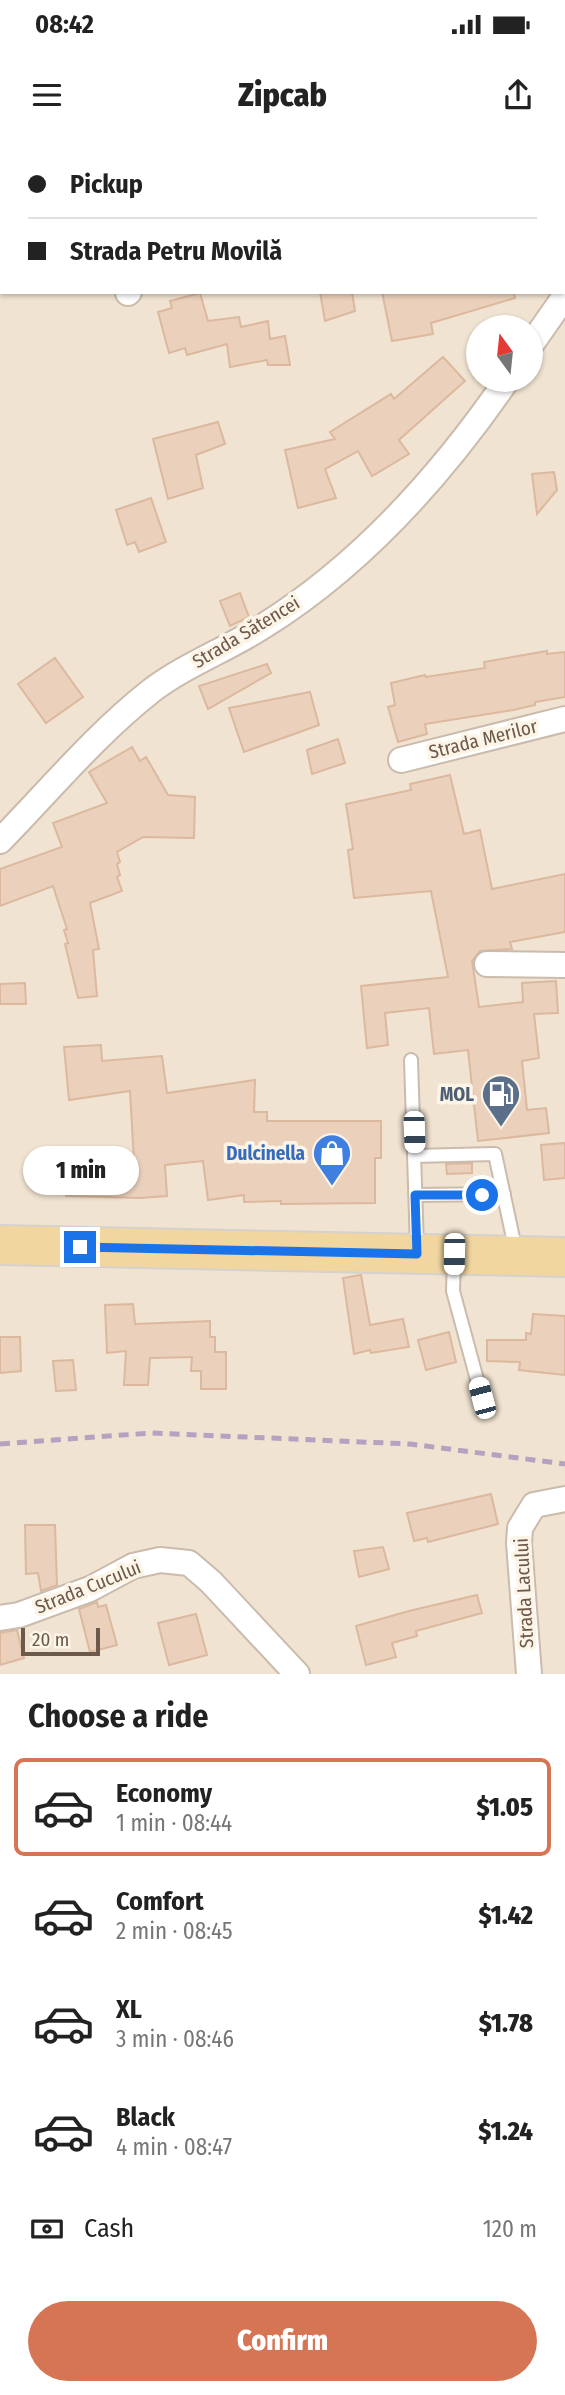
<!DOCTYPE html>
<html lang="en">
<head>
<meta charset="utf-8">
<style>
	body { margin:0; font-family:"Fira Sans Condensed",sans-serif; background:#f6f6f6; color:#222; height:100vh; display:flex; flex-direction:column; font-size:26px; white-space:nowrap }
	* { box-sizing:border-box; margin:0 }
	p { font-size:23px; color:#767676 }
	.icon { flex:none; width:38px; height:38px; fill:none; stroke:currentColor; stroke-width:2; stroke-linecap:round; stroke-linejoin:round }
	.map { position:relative; height:1534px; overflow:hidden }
	.sheet { display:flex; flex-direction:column; background:#fff; flex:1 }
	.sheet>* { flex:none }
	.top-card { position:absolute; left:0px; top:0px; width:565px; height:154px; box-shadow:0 2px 5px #0004; display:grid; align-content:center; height:154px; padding:0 28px; background:#fff }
	.needle { width:46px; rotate:345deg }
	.fabs { position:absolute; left:466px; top:175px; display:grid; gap:14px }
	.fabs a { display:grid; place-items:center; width:77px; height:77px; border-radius:50%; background:#fff; box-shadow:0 2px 5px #0004; font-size:35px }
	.scale { position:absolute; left:21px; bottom:18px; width:79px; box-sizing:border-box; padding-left:7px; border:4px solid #6d594b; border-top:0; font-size:19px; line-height:24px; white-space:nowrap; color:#6d594b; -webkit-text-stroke:5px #fcf5e7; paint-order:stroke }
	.end { position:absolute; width:32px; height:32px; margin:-16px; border:9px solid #1a73e8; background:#fff; box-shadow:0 0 0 4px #fff }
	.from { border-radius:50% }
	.bubble { position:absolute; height:49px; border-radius:24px; background:#fff; box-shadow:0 2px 5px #0004; font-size:23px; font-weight:800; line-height:49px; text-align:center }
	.car { position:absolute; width:21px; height:42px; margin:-21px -10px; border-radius:9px; box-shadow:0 0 5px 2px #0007; background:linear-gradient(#fff 24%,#345 0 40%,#fff 0 76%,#345 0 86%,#fff 0) }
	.top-card b { display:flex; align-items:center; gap:24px; height:66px; font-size:26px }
	.top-card b+b { border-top:2px solid #e0e0e0 }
	.top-card i { width:18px; height:18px; background:#222 }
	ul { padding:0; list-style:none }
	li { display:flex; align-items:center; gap:21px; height:98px; margin:0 14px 10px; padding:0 14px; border:4px solid transparent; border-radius:10px }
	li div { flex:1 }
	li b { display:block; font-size:26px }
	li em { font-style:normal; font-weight:800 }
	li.on { border-color:#d67553 }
	li>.icon { width:63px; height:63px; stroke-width:1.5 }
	h2 { padding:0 28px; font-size:32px; line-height:84px }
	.pay { display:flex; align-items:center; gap:18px; height:77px; padding:0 28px; font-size:26px }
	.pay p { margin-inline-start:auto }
	.button { display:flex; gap:14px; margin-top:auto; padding:14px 28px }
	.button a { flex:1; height:80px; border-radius:42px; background:#d67553; color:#fff; font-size:28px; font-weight:800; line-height:80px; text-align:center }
	.status { display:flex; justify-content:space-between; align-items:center; height:49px; padding:0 35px; background:#fff; direction:ltr }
	.status svg { height:19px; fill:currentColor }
	header { display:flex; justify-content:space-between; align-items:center; height:91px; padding:0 28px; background:#fff; font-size:32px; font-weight:800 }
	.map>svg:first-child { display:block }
	.residential { fill:#f0e3d1; fill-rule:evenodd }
	.building { fill:#ebd1bc; stroke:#dcb89e; stroke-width:2 }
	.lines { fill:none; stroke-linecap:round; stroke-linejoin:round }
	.lane-casing { stroke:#cabbac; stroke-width:16 }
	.street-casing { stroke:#cabbac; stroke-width:28 }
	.primary-casing { stroke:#d6d1cd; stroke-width:42 }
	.lane { stroke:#fff; stroke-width:12 }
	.street { stroke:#fff; stroke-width:24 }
	.primary { stroke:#f1d6a0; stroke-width:38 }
	.rail { stroke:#b3a2c0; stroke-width:5; stroke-dasharray:10 7; stroke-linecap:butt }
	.route { stroke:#1a73e8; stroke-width:9 }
	.labels { text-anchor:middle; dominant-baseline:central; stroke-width:7; stroke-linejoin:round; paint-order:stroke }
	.street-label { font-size:19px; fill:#6d594b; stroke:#fcf5e7 }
	.service-label { font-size:19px; font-weight:bold; fill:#4e5e75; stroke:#fcf5e7; text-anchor:end }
	.shop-label { font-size:19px; font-weight:bold; fill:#366cbe; stroke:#fcf5e7; text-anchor:end }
</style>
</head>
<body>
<div class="status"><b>08:42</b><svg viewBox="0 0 49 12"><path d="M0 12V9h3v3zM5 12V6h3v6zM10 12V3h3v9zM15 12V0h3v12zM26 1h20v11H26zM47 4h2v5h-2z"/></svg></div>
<header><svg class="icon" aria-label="menu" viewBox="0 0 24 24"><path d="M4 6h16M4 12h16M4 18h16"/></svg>Zipcab<svg class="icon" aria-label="share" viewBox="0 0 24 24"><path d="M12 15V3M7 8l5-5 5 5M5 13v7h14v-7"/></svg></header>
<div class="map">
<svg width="565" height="1534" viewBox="0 0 565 1534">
	<rect width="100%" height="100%" fill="#f9f1e1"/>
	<path class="residential" d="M0,0h565v1534h-565zM2,2h562v150h-562zM478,187h52v53h-52z"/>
	<path class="building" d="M320,152h32l3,19 -30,10z
		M382,152h132l1,6 -84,25 2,11 -41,7z
		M200,153l8,28 31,-4 2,10 27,-6 2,18 15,-3 5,29h-22l-1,-5 -37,7 -3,-23 -40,11 -2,-7 -16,5 -11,-41 14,-4 -2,-7z
		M443,217l22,24 -66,59 10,14 -37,22 -14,-25 -33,18 11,29 -38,10 -13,-58 50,-11 -5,-7 61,-38 3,5z
		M218,282l7,22 -29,11 7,33 -35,11 -15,-60z
		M554,332l3,18 -20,24 -5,-40z
		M151,358l15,44 -27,10 -4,-10 -8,3 -11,-35z
		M240,453l9,24 -19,9 -10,-25z
		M547,511v3l18,-2v45l-30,5v3l-22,5 -88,14 2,10 -29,8 -10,-35 7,-2 -4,-22 34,-8 1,2 59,-9 -1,-6z
		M55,518l28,39 -37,26 -28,-39z
		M267,524l4,9 -63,36 -9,-23z
		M310,552l9,33 -75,27 -15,-44z
		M338,599l7,24 -33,11 -5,-24z
		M132,607l8,14 6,-4 22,38 27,2 -1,41 -51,-1 -26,15 3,10 -3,2 3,11 -3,2 5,14 -32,12 9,46 -6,1 4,46 -19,2 -13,-54 3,-1 -4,-13 3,-1 -14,-43 -53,20v-37l62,-22 -9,-24 54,-20 -18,-31z
		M450,635l14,59 16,-4 12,59 73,-15v58l-55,10 2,7 -32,2 -8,10 7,46 44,-5 -1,-19 34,-2 2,32 -24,1 5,44 -17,3 5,49 19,-2 3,25 -71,8 -10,-91 -34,4 -5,-46 -44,5 3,32 -21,3 -6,-62 87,-9 -17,-86 -77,7 -6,-48 5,-1 -7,-45 65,-14 -1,-6z
		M25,843l1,21h-26v-20z
		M101,905l1,16 60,-5 5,37 88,-13 -1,32h13v9h114v37h-6v45l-94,1v-3l-37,1v-7l-36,5 -5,-39 -38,4 2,31 -27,2 -74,-2 1,-37 67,2 -4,-70 -61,9 -5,-53z
		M565,1003v35l-21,2 -3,-35z
		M472,1023v10l-25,1 -1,-10z
		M361,1135l9,50 33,-6 6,28 -38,6 -1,-3 -16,4 -11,-76z
		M133,1164l2,20 75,-3v16h5v15h11v37h-25v-18h-10l1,-14 -42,1 -2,27h-24l2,-34 -19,2 -2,-48z
		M533,1174l32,2v59l-46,-5 1,-8 -33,-1v-21h39v-7l5,1z
		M449,1192l7,30 -30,8 -8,-30z
		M0,1197h20l1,34 -21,2z
		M73,1220l3,30 -20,1 -3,-30z
		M491,1354l7,30 -70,18 -1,-4 -13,3 -7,-28z
		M25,1385h30l2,60 -16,6 -3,-18 -12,1z
		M383,1407l6,22 -30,8 -5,-26z
		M477,1455l5,18 -66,18 1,5 -25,7 4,14 -30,8 -10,-39 53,-15z
		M97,1462l1,5 8,-2 11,40 -27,7 -11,-43z
		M196,1474l11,41 -38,10 -11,-42z
		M17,1490l7,28 -24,7v-32z"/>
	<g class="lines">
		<g class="lane-casing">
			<path id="lane" d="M411,920l6,188
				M414,1016l81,-2 21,98
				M415,1055l89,-1
				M454,1119l-1,32 29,107"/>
		</g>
		<g class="street-casing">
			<path id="street" d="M542,0v2
				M564,105l1,4
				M128,153l1,-1
				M530,206l35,-50
				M401,620l164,-41
				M0,701c49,-50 95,-106 151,-150 34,-26 75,-41 111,-64 100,-62 179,-151 245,-247
				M487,824l78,1
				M0,1478l19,-3 71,-26 43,-23 27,-6 29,3 22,19 86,92
				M529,1534l-10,-131 1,-15 14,-23 31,-6"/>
		</g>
		<g class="primary-casing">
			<path id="primary" d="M0,1105l565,12"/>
		</g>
		<use href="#lane" class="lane"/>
		<use href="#street" class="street"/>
		<use href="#primary" class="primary"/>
		<path class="rail" d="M0,1304l151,-11 259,11 155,20"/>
	</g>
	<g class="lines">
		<path class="route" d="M80,1107l337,7 -2,-59h67"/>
	</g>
	<defs>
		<g id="fuel-pin" transform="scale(2.0125)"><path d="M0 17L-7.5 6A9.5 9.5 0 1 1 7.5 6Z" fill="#5c6f8a" stroke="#fcf5e7"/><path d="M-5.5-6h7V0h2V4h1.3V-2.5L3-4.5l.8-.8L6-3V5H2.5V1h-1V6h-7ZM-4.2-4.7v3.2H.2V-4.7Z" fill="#fff"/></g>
		<g id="shop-pin" transform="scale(2.0125)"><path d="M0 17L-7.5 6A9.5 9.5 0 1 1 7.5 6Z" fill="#3f7fe0" stroke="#fcf5e7"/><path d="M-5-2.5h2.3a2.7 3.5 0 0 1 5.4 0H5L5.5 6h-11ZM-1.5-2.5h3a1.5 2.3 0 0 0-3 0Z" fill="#fff"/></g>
	</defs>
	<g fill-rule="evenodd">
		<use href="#fuel-pin" x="501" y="954"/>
		<use href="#shop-pin" x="332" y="1013"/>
	</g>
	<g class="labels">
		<g class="street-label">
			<text transform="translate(246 492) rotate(-31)">Strada Sătencei</text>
			<text transform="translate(483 599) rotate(-14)">Strada Merilor</text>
			<text transform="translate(88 1447) rotate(-22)">Strada Cucului</text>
			<text transform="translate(524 1453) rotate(-93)">Strada Lacului</text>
		</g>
		<g class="service-label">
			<text x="474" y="954">MOL</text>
		</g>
		<g class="shop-label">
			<text x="305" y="1013">Dulcinella</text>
		</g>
	</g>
</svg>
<div class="fabs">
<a><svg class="needle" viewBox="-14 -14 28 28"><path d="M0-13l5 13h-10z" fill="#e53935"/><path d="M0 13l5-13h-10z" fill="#767676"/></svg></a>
</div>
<div class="scale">20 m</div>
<i class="end from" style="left:482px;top:1055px"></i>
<i class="end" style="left:80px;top:1107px"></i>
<div class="bubble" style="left:23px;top:1006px;width:116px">1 min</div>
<i class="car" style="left:414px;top:992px;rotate:178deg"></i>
<i class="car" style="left:454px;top:1114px;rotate:181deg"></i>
<i class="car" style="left:482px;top:1258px;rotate:345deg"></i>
<div class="top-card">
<b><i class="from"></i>Pickup</b>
<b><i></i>Strada Petru Movilă</b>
</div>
</div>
<section class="sheet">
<h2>Choose a ride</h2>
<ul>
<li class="on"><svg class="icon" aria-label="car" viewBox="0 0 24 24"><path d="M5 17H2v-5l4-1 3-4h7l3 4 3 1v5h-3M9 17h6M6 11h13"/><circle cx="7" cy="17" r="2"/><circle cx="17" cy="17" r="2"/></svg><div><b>Economy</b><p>1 min · 08:44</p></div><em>$1.05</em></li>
<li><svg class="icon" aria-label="car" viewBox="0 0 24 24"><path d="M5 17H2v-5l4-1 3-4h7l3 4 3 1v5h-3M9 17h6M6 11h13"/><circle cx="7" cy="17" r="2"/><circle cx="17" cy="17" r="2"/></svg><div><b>Comfort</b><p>2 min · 08:45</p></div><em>$1.42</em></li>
<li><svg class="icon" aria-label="car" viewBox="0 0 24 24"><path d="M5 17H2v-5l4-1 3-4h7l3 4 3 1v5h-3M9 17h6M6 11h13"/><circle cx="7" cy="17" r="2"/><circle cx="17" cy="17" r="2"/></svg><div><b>XL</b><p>3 min · 08:46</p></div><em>$1.78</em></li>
<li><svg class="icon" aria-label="car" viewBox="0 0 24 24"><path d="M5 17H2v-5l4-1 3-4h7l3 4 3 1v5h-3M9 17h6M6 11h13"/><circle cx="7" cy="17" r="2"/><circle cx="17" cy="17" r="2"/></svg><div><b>Black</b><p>4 min · 08:47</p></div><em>$1.24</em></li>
</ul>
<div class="pay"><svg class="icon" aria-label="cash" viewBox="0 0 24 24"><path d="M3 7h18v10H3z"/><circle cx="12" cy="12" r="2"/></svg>Cash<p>120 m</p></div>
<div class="button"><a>Confirm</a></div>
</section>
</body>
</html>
